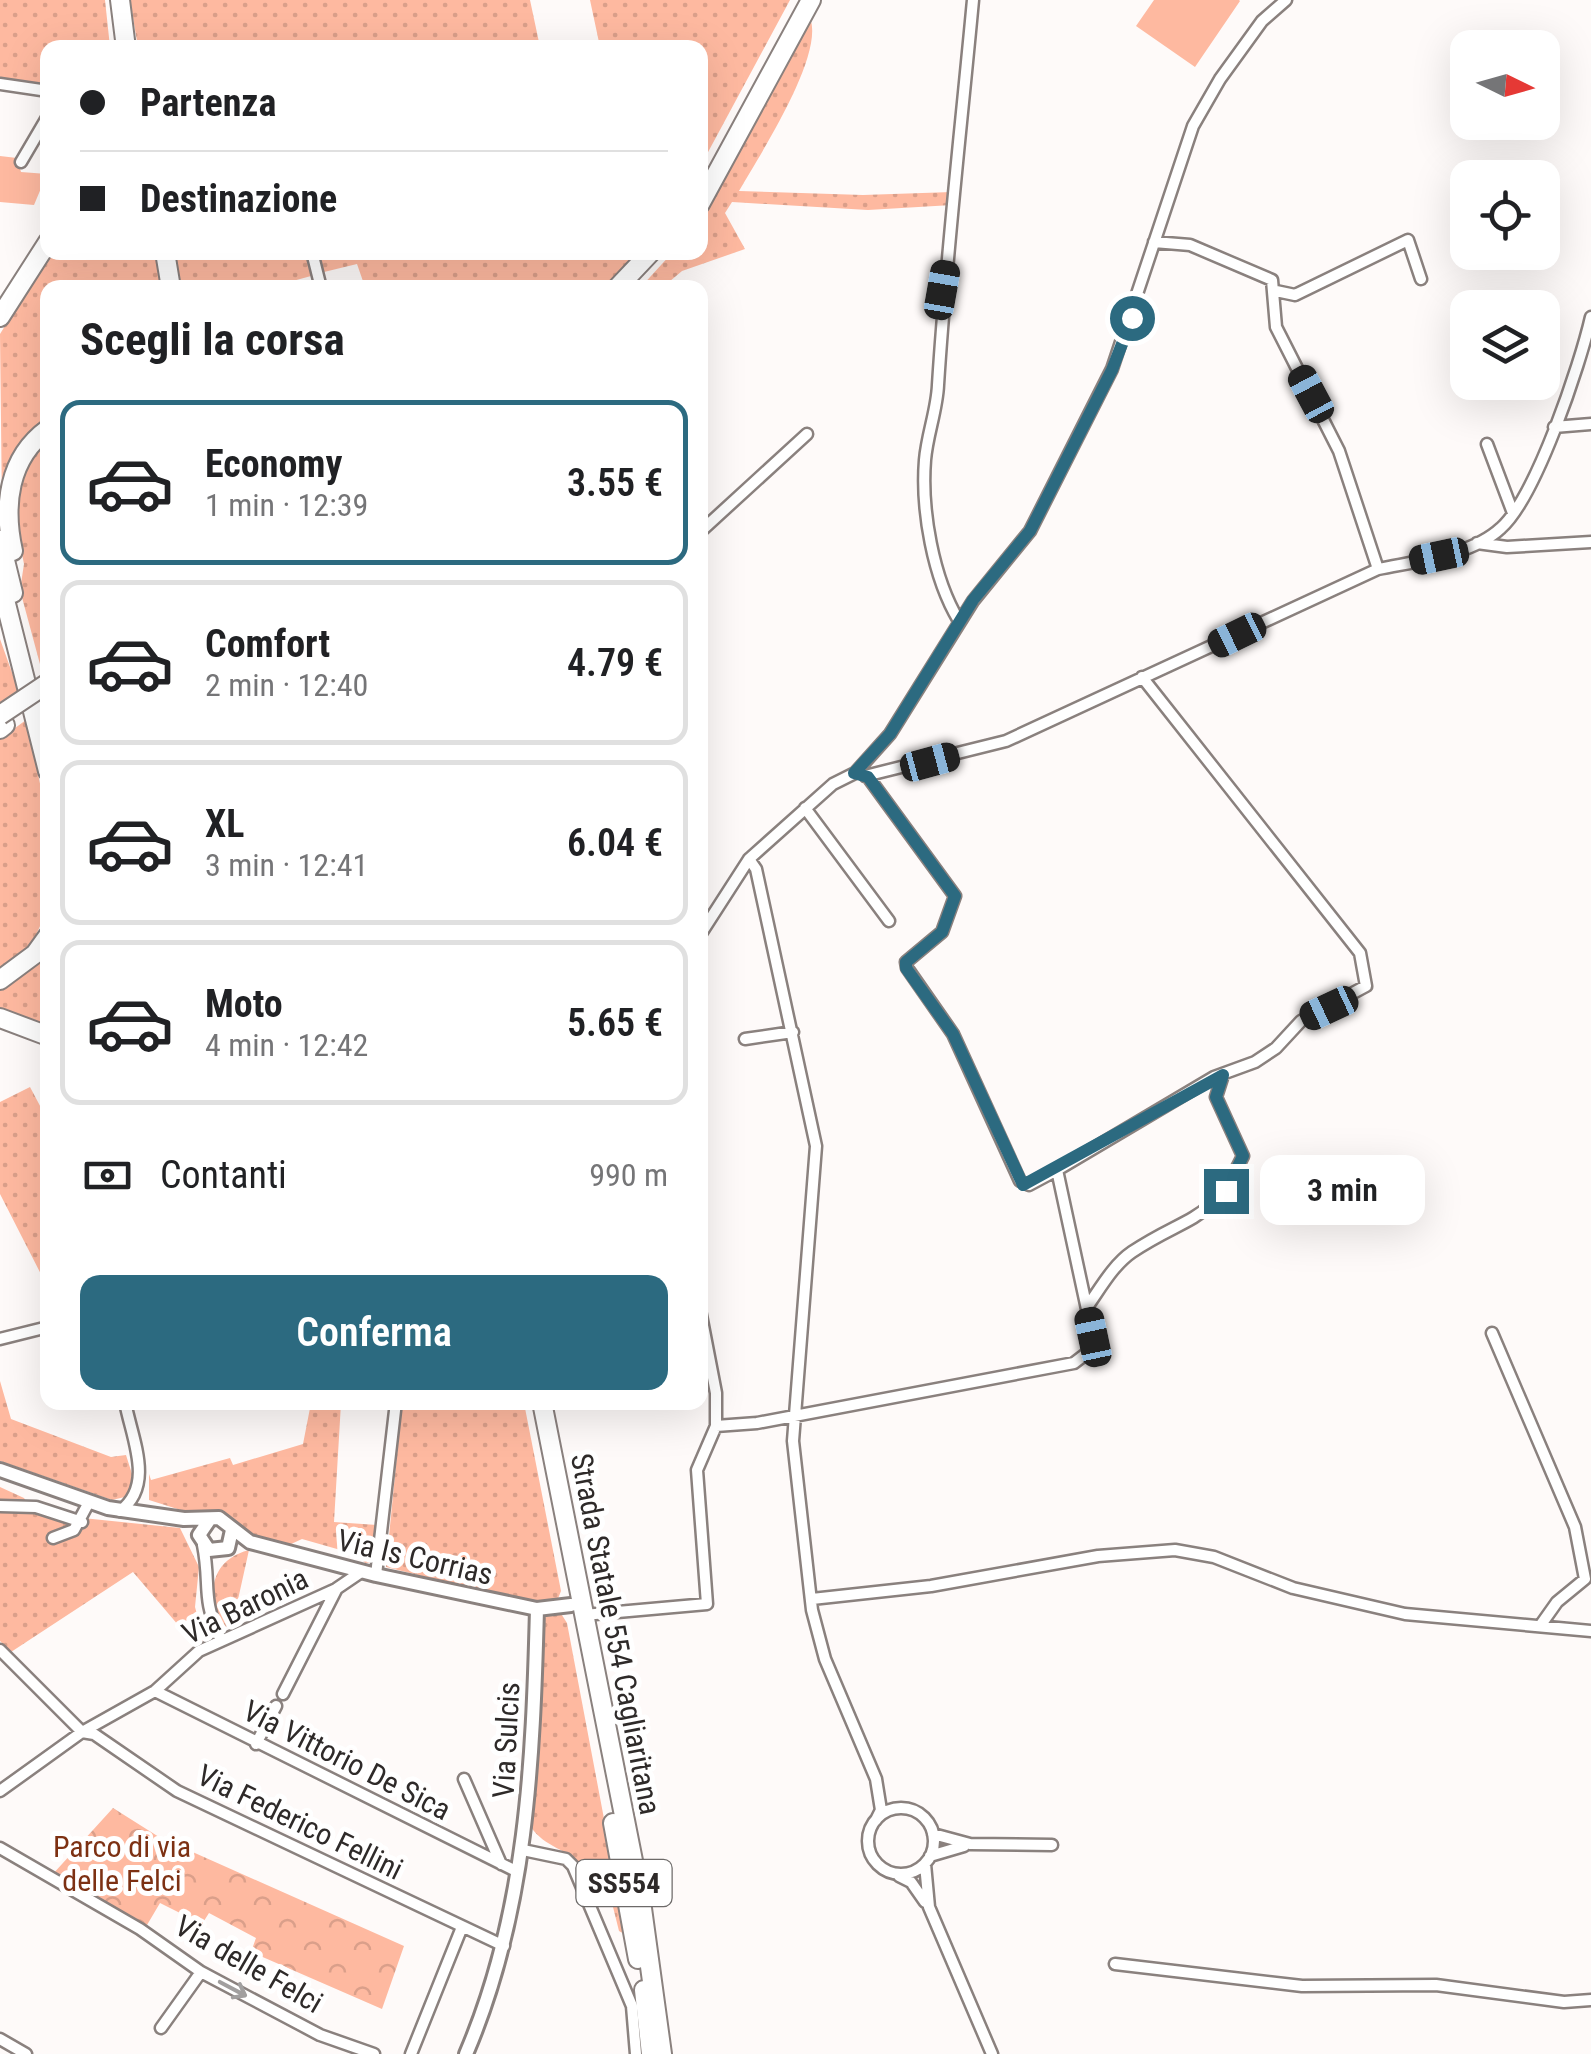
<!DOCTYPE html>
<html lang="it">
<head>
<meta charset="utf-8">
<style>
	body { margin:0; font-family:"Roboto Condensed",sans-serif; background:#f2f2f2; color:#202124; height:100vh; display:flex; flex-direction:column; font-size:38px; white-space:nowrap }
	* { box-sizing:border-box; margin:0 }
	p { font-size:32px; color:#757577 }
	.icon { flex:none; width:55px; height:55px; fill:none; stroke:currentColor; stroke-width:2; stroke-linecap:round; stroke-linejoin:round }
	.map { position:relative; flex:1; overflow:hidden }
	.sheet { position:absolute; left:40px; top:280px; width:668px; height:1130px; display:flex; flex-direction:column; background:#fff; border-radius:20px; box-shadow:0 10px 40px #0002 }
	.sheet>* { flex:none }
	.guide { position:absolute; left:40px; top:40px; width:668px; height:220px; border-radius:20px; box-shadow:0 10px 40px #0002; display:grid; align-content:center; height:220px; padding:0 40px; background:#fff }
	.needle { width:65px; rotate:95deg }
	.fabs { position:absolute; left:1450px; top:30px; display:grid; gap:20px }
	.fabs a { display:grid; place-items:center; width:110px; height:110px; border-radius:20px; background:#fff; box-shadow:0 10px 40px #0002; font-size:50px }
	.end { position:absolute; width:45px; height:45px; margin:-22px; border:12px solid #2c6a80; background:#fff; box-shadow:0 0 0 5px #fff }
	.from { border-radius:50% }
	.bubble { position:absolute; height:70px; border-radius:20px; background:#fff; box-shadow:0 10px 40px #0002; font-size:32px; font-weight:600; line-height:70px; text-align:center }
	.car { position:absolute; width:30px; height:60px; margin:-30px -15px; border-radius:12px; box-shadow:0 0 8px 2px #0007; background:linear-gradient(#222 24%,#8ab4d8 0 40%,#222 0 76%,#8ab4d8 0 86%,#222 0) }
	.guide b { display:flex; align-items:center; gap:35px; height:95px; font-size:38px }
	.guide b+b { border-top:2px solid #e0e0e0 }
	.guide i { width:25px; height:25px; background:#202124 }
	ul { padding:0; list-style:none }
	li { display:flex; align-items:center; gap:30px; height:165px; margin:0 20px 15px; padding:0 20px; border:5px solid #e0e0e0; border-radius:20px }
	li div { flex:1 }
	li b { display:block; font-size:38px }
	li em { font-style:normal; font-weight:600 }
	li.on { border-color:#2c6a80 }
	li>.icon { width:90px; height:90px; stroke-width:1.5 }
	h2 { padding:0 40px; font-size:45px; line-height:120px }
	.pay { display:flex; align-items:center; gap:25px; height:110px; padding:0 40px; font-size:38px }
	.pay p { margin-inline-start:auto }
	.action { display:flex; gap:20px; margin-top:auto; padding:20px 40px }
	.action a { flex:1; height:115px; border-radius:20px; background:#2c6a80; color:#fff; font-size:40px; font-weight:600; line-height:115px; text-align:center }
	.map>svg:first-child { display:block }
	.grass { fill:url(#grass-dots) }
	.park { fill:url(#park-crowns) }
	.pitch { fill:#feb9a0 }
	.lines { fill:none; stroke-linecap:round; stroke-linejoin:round }
	.minor-casing { stroke:#8a817e; stroke-width:15 }
	.tertiary-casing { stroke:#8a817e; stroke-width:18 }
	.trunk-casing { stroke:#8a817e; stroke-width:22 }
	.minor { stroke:#fff; stroke-width:10 }
	.tertiary { stroke:#fff; stroke-width:12 }
	.trunk { stroke:#fff; stroke-width:18 }
	.trunk-bridge-casing { stroke:#8a817e; stroke-width:22; stroke-linecap:butt }
	.trunk-bridge { stroke:#fff; stroke-width:18 }
	.oneway { stroke:#a19f9f }
	.route { stroke:#2c6a80; stroke-width:12 }
	.labels { text-anchor:middle; dominant-baseline:central; stroke-width:10; stroke-linejoin:round; paint-order:stroke }
	.shield { fill:#fff; stroke:#6d6a69; stroke-width:2.5 }
	.shield-label { font-size:28px; font-weight:bold; fill:#2e2a29 }
	.street-label { font-size:30px; fill:#2e2a29; stroke:#fff }
	.park-label { font-size:30px; fill:#7d3113; stroke:#fff }
</style>
</head>
<body>
<div class="map">
<svg width="1591" height="2054" viewBox="0 0 1591 2054">
	<defs>
		<pattern id="grass-dots" width="8" height="8" patternUnits="userSpaceOnUse" patternTransform="scale(2.5)"><rect width="8" height="8" fill="#feb9a0"/><path d="M2 2h.1M6 6h.1" fill="none" stroke="#da9f8a" stroke-width="1.8" stroke-linecap="round"/></pattern>
		<pattern id="park-crowns" width="20" height="18" patternUnits="userSpaceOnUse" patternTransform="scale(2.5)"><rect width="20" height="18" fill="#feb9a0"/><path d="M2 6a3 3 0 1 1 6 0M12 15a3 3 0 1 1 6 0" fill="none" stroke="#da9f8a"/></pattern>
	</defs>
	<rect width="100%" height="100%" fill="#fefaf9"/>
	<path class="grass" d="M0,0h105l5,47 -62,1 -1,36 -47,-7z
		M130,0h400l10,47h-402z
		M590,0h200l-90,167v-119l-100,-1z
		M810,18c15,37 -51,138 -71,173l124,4 89,-3v13l-84,5 -136,-8 -7,11 20,36 -63,22 -19,16 -23,1 32,-35 28,-1v-38z
		M50,253h106l5,34 -113,1 -1,136 -45,86 -2,-176z
		M173,253h132l6,23 -40,11h-93z
		M319,253h320l-36,35 -238,-1 -8,-23 -33,8z
		M47,439l1,237 -4,3 -24,-89 4,-26 -10,-50 7,-41z
		M0,639l20,56 -20,14z
		M26,720c15,71 57,208 -26,250v-231z
		M47,950v78l-47,-17v-26l38,-21z
		M30,1087l17,32v167l-47,-92v-92z
		M0,1381l11,38 100,38 15,-2 6,19 -3,22 -17,4 -112,-39z
		M311,1403h30l-7,119 43,3 -5,37 -7,1 -7,-8 -56,-16 -13,6 -37,-10 -30,-24 -35,1 -38,-12v-26l2,6 79,-22 3,7 70,-21z
		M402,1403h122l37,188 -4,10h-35l-136,-34z
		M0,1487l24,11 10,15 146,15 19,39 -4,40 9,33 -8,6 -63,-74 -122,80 -11,-11z
		M249,1550l-14,63 20,4 -30,10 -13,-23c0,-28 8,-46 37,-54z
		M560,1612l7,11 59,312 -7,-4 -18,-72 -19,7c-15,-18 -37,-18 -51,-39l10,-207 5,-6z"/>
	<path class="park" d="M113,1808l46,29 245,109 -22,63 -131,-57 5,-14 -47,-25 -7,11 -42,-21 -13,22 -95,-50z"/>
	<path class="pitch" d="M1154,0h85l1,1 -45,66 -59,-41z
		M0,156l17,2 4,14 26,2 -13,31 -34,-3z
		M107,1833l38,20 -11,21 -38,-21z"/>
	<g class="lines">
		<g class="minor-casing">
			<path id="minor" d="M0,84l48,7
				M21,162l27,-46
				M312,252l9,36
				M1276,291l19,4 113,-55 13,39
				M1554,427l37,-3
				M1487,444l26,69
				M700,532l107,-98
				M1477,543l30,4 84,-5
				M1378,569c38,-8 93,-13 123,-41 35,-31 79,-163 90,-211
				M959,621c-26,-43 -38,-111 -34,-161 2,-25 12,-50 13,-75 8,-128 23,-256 35,-385
				M865,776l141,-35 372,-172 -39,-118 -63,-124 -4,-47 -82,-35 -36,-3
				M805,808l84,113
				M749,859l7,10 60,277 -23,295 19,169 13,49 51,120 5,31 -5,10
				M700,935l49,-76 84,-75 22,-11 35,-39 83,-133 57,-70 82,-162 81,-243 27,-47 42,-58 24,-21
				M745,1039l48,-7
				M1057,1170l157,-93 41,-15 21,-14 25,-27 65,-35 -6,-33 -218,-276
				M1087,1307c13,-18 26,-42 45,-55 57,-38 78,-27 111,-96l-27,-59 7,-22
				M1492,1333l83,194 10,52 -28,23 -17,24
				M0,1339l48,-12
				M716,1426l41,-3 317,-60 17,-13 2,-13 -36,-167 -28,15 -9,-4 -67,-147 -46,-66 -1,-6 36,-30 13,-36 -87,-119
				M0,1506l36,1 46,15
				M120,1511c35,-26 12,-72 5,-109
				M53,1538l21,-8 15,-28
				M203,1545c8,40 -2,52 17,93
				M376,1575l20,-173
				M812,1599l119,-13 167,-30 77,-6 39,7 79,31 112,26 186,17
				M584,1615l123,-11 -10,-134 19,-44v-33l-16,-83
				M0,1650l82,82 12,2 83,57 327,155
				M155,1691l363,181
				M283,1694l53,-104
				M256,1744l20,-38
				M464,1779l37,85
				M0,1791l82,-59 73,-41 44,-40 137,-62 25,-17
				M868 1841a33 33 0 1 1 66 0a33 33 0 1 1-66 0Z
				M933,1834l37,10 82,1
				M0,1848l140,81 61,43 119,63 54,19
				M523,1850l43,9 7,7 59,140 4,48
				M930,1856l34,-10
				M925,1864l4,43 63,147
				M899,1876l12,6 14,20
				M1115,1964l187,22 134,-1 128,17 27,-2
				M161,2028l40,-56
				M0,2039l26,15
				M411,2054l51,-127"/>
		</g>
		<g class="tertiary-casing">
			<path id="tertiary" d="M0,1470l108,38 76,11 35,-1 31,24 126,33 161,34 34,-4
				M210,1519l-11,16 10,15 19,-2 4,-18
				M466,2054c61,-142 67,-292 71,-445"/>
		</g>
		<g class="trunk-casing">
			<path id="trunk" d="M120,0l6,48
				M700,204l111,-204
				M165,252l6,36
				M617,288l34,-36
				M0,317l48,-75
				M0,540l13,53
				M13,551c-10,-45 -5,-93 35,-122
				M0,580l48,191
				M0,729l5,-4
				M0,980l35,-26 13,-18
				M0,1018l48,18
				M542,1402l99,499 21,153
				M613,1823l25,136
				M644,1990l7,64"/>
		</g>
		<use href="#minor" class="minor"/>
		<use href="#tertiary" class="tertiary"/>
		<use href="#trunk" class="trunk"/>
		<g class="trunk-bridge-casing">
			<path id="trunk-bridge" d="M0,715l48,-32"/>
		</g>
		<use href="#trunk-bridge" class="trunk-bridge"/>
	</g>
	<defs><path id="oneway-shaft" d="M-6 0H5M1.5-3L5.5 0L1.5 3" fill="none" stroke-width="1.6" stroke-linecap="round" stroke-linejoin="round" transform="scale(2.5)"/></defs>
	<use class="oneway" href="#oneway-shaft" transform="translate(233 1989) rotate(28)"/>
	<g class="lines">
		<path class="route" d="M1132,318l-20,52 -82,161 -57,69 -83,134 -36,39 14,4 87,119 -13,36 -36,30v6l47,66 70,151 200,-110 -7,22 27,59 -17,35"/>
	</g>
	<g class="labels">
		<rect class="shield" x="576.5" y="1860" width="95" height="46" rx="8"/>
		<g class="shield-label">
			<text x="624" y="1883">SS554</text>
		</g>
		<g class="street-label">
			<text transform="translate(415 1557) rotate(13)">Via Is Corrias</text>
			<text transform="translate(245 1606) rotate(-26)">Via Baronia</text>
			<text transform="translate(616 1634) rotate(79)">Strada Statale 554 Cagliaritana</text>
			<text transform="translate(506 1740) rotate(-87)">Via Sulcis</text>
			<text transform="translate(347 1760) rotate(27)">Via Vittorio De Sica</text>
			<text transform="translate(300 1822) rotate(26)">Via Federico Fellini</text>
			<text transform="translate(249 1964) rotate(30)">Via delle Felci</text>
		</g>
		<g class="park-label">
			<text x="122" y="1846">Parco di via<tspan x="122" dy="34">delle Felci</tspan></text>
		</g>
	</g>
</svg>
<div class="fabs">
<a><svg class="needle" viewBox="-14 -14 28 28"><path d="M0-13l5 13h-10z" fill="#e53935"/><path d="M0 13l5-13h-10z" fill="#757577"/></svg></a>
<a><svg class="icon" aria-label="locate" viewBox="0 0 24 24"><circle cx="12" cy="12" r="6"/><path d="M12 2v4M12 18v4M2 12h4M18 12h4"/></svg></a>
<a><svg class="icon" aria-label="layers" viewBox="0 0 24 24"><path d="M12 4l9 5-9 5-9-5zM3 14l9 5 9-5"/></svg></a>
</div>
<i class="end from" style="left:1132px;top:318px"></i>
<i class="end" style="left:1226px;top:1191px"></i>
<div class="bubble" style="left:1260px;top:1155px;width:165px">3 min</div>
<i class="car" style="left:942px;top:290px;rotate:10deg"></i>
<i class="car" style="left:1311px;top:394px;rotate:332deg"></i>
<i class="car" style="left:1439px;top:556px;rotate:258deg"></i>
<i class="car" style="left:1237px;top:635px;rotate:244deg"></i>
<i class="car" style="left:930px;top:762px;rotate:75deg"></i>
<i class="car" style="left:1329px;top:1008px;rotate:245deg"></i>
<i class="car" style="left:1093px;top:1337px;rotate:348deg"></i>
<div class="guide">
<b><i class="from"></i>Partenza</b>
<b><i></i>Destinazione</b>
</div>
<section class="sheet">
<h2>Scegli la corsa</h2>
<ul>
<li class="on"><svg class="icon" aria-label="car" viewBox="0 0 24 24"><path d="M5 17H2v-5l4-1 3-4h7l3 4 3 1v5h-3M9 17h6M6 11h13"/><circle cx="7" cy="17" r="2"/><circle cx="17" cy="17" r="2"/></svg><div><b>Economy</b><p>1 min · 12:39</p></div><em>3.55 €</em></li>
<li><svg class="icon" aria-label="car" viewBox="0 0 24 24"><path d="M5 17H2v-5l4-1 3-4h7l3 4 3 1v5h-3M9 17h6M6 11h13"/><circle cx="7" cy="17" r="2"/><circle cx="17" cy="17" r="2"/></svg><div><b>Comfort</b><p>2 min · 12:40</p></div><em>4.79 €</em></li>
<li><svg class="icon" aria-label="car" viewBox="0 0 24 24"><path d="M5 17H2v-5l4-1 3-4h7l3 4 3 1v5h-3M9 17h6M6 11h13"/><circle cx="7" cy="17" r="2"/><circle cx="17" cy="17" r="2"/></svg><div><b>XL</b><p>3 min · 12:41</p></div><em>6.04 €</em></li>
<li><svg class="icon" aria-label="car" viewBox="0 0 24 24"><path d="M5 17H2v-5l4-1 3-4h7l3 4 3 1v5h-3M9 17h6M6 11h13"/><circle cx="7" cy="17" r="2"/><circle cx="17" cy="17" r="2"/></svg><div><b>Moto</b><p>4 min · 12:42</p></div><em>5.65 €</em></li>
</ul>
<div class="pay"><svg class="icon" aria-label="cash" viewBox="0 0 24 24"><path d="M3 7h18v10H3z"/><circle cx="12" cy="12" r="2"/></svg>Contanti<p>990 m</p></div>
<div class="action"><a>Conferma</a></div>
</section>
</div>
</body>
</html>
